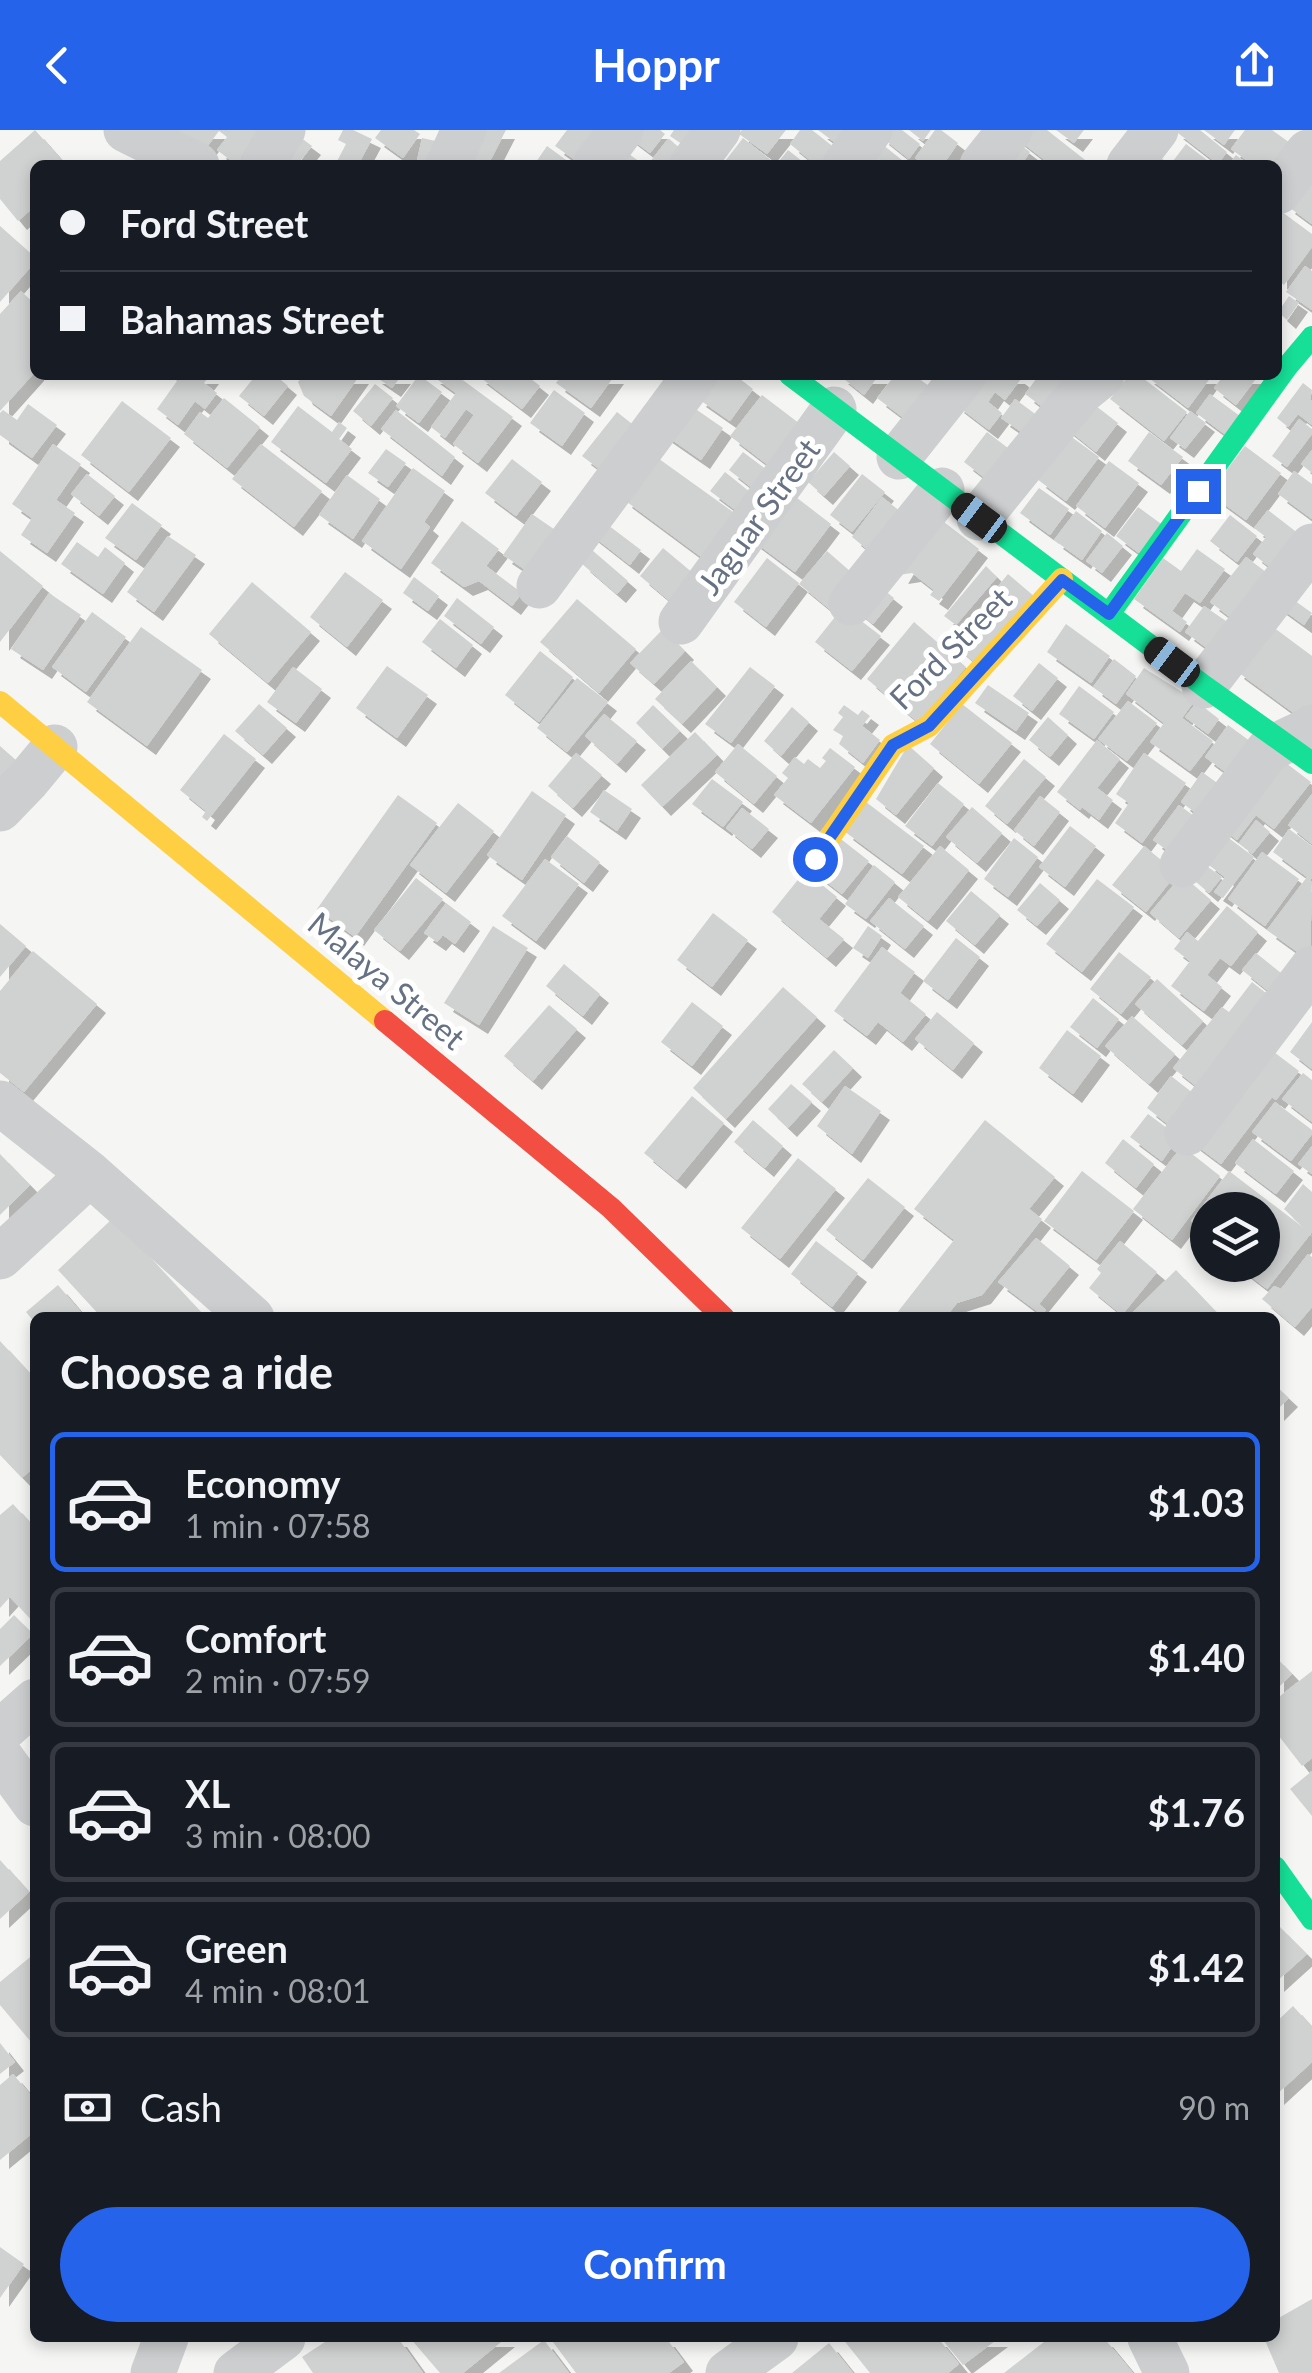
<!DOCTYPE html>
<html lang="en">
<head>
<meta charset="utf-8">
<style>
	body { margin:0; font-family:Lato,sans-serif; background:#242831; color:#f1f3f6; height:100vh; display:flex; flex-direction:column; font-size:38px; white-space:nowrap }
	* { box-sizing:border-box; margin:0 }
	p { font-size:32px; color:#9ea1a6 }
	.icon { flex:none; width:55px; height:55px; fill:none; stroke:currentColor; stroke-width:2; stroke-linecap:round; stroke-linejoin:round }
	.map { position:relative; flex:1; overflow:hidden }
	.details { position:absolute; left:30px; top:1182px; width:1250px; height:1030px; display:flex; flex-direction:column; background:#171b24; border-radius:15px; box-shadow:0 5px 15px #0003 }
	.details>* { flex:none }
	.banner { position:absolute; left:30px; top:30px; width:1252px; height:220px; border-radius:15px; box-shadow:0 5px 15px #0003; display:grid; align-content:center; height:220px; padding:0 30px; background:#171b24 }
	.buttons { position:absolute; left:1190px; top:1062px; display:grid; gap:20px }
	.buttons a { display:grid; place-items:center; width:90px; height:90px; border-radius:50%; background:#171b24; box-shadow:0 5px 15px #0003; font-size:50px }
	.end { position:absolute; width:45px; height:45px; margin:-22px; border:12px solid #2563eb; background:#fff; box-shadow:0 0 0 5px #fff }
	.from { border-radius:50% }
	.car { position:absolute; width:30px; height:60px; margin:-30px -15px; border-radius:12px; box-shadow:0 0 8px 2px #0007; background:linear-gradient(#222 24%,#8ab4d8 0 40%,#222 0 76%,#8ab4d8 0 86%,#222 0) }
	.banner b { display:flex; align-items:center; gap:35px; height:95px; font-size:38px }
	.banner b+b { border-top:2px solid #363941 }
	.banner i { width:25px; height:25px; background:#f1f3f6 }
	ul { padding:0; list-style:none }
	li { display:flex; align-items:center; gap:30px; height:140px; margin:0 20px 15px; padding:0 10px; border:5px solid #363941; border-radius:15px }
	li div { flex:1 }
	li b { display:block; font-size:38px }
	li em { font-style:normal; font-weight:700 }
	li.current { border-color:#2563eb }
	li>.icon { width:90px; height:90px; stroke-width:1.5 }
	h2 { padding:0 30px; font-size:45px; line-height:120px }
	.pay { display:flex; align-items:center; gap:25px; height:110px; padding:0 30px; font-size:38px }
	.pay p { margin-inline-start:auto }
	.button { display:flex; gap:20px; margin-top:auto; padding:20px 30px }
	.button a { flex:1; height:115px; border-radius:60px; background:#2563eb; color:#fff; font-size:40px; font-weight:700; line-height:115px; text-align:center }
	header { display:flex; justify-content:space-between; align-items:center; height:130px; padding:0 30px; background:#2563eb; color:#fff; font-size:45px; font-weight:700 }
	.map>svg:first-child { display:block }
	.building { fill:#d0d1d1; filter:url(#shadow) }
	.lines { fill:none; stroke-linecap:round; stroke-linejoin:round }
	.street { stroke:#cdcecf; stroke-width:45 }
	.fast { stroke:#16e098; stroke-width:22 }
	.slow { stroke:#ffcf43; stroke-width:22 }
	.jam { stroke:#f24e42; stroke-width:22 }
	.route { stroke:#2563eb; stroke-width:12 }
	.labels { text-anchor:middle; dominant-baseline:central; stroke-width:10; stroke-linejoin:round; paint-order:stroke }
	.street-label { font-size:32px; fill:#667283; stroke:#fff }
</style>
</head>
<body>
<header><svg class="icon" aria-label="back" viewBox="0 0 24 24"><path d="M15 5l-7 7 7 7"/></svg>Hoppr<svg class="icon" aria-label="share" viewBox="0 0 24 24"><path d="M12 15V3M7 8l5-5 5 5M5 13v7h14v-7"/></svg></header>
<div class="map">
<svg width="1312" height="2243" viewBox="0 0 1312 2243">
	<defs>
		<filter id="shadow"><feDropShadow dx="9" dy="9" stdDeviation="0" flood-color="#0004"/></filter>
	</defs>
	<rect width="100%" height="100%" fill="#f5f5f4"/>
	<path class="building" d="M35,0l31,35h-31v41l-17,15 -18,-22v-38z
		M173,0h95l-26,35h-5l-20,-15 10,-13 -8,-6 -16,21z
		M343,0h10l19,9 -14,26h-23l11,-21 -8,-4z
		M381,0h33l6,4 -17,24 -28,-20z
		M474,0h32l-18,35h-32z
		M567,0h34l-19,35 -27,-19z
		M628,0h32l5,4 -15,19 -25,-19z
		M674,0h41l-17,25 -28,-19z
		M742,0h44l-19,24 -28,-20z
		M800,0h12l33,26 -7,9h-22l-26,-21z
		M818,0h42l-15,20z
		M884,0h18l18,14 -11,15 -29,-23z
		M909,0h22l-8,11z
		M935,0h6l17,13 -15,22h-18l-10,-7z
		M1020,0h27l42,33 -2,2h-36l-36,-28z
		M1056,0h28l-10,13z
		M1174,0h26l27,22 -9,12z
		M1204,0h31l-11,15z
		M1245,0h27l25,18 -19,17h-25l-22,-16z
		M1008,5l22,17 -9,13h-6l-19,-14z
		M300,7l12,9 -15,19h-12z
		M422,8l23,5 -5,22h-24z
		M743,8l29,23 -3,4h-47z
		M668,9l25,18 -6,8 -38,-2z
		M882,14l26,21h-25l-11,-9z
		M1186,14l25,19 -2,2h-68l11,-14 18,14z
		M617,15l27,20h-43z
		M547,16l26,19h-39z
		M788,20l19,15h-31z
		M1236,25l13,10h-21z
		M1312,41v53l-26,-19z
		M1278,79l34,25v13l-28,38 -6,-5z
		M0,96l35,31v5l-35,40z
		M1305,136l7,5v39l-26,-18z
		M21,161l14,13v68l-35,39v-97z
		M1289,166l10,7 -12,17 -9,-8z
		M169,245h41l-6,8 13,10 -12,16 -10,-8 -17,24 -21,-16 20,-28z
		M256,245h19l13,11 -24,30 -25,-20z
		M303,245h57l-29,41 -27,-20 -6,-14z
		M373,245h29l-10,13z
		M419,245l23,17 -23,31 -23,-17z
		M431,245h25l57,42 -35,46 -25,-19 21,-29 -8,-6 -21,29 -14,-11 25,-34z
		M477,245h49l14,11 -18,23z
		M562,245h53l-24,33 -35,-25z
		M714,245h21l18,14 -23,32 -33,-23z
		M839,245h40l-15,20z
		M895,245h19l19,14 -24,33 -32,-24z
		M977,245h39l5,4 -16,21 -10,-8 -7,10 14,11 -13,17 -34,-26z
		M1039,245h30l-17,39 -27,-20z
		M1129,245h10l48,37 -23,29 -54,-42z
		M1145,245h64l2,2 -23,31z
		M1224,245h35l-23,30 -22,-17z
		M1303,253l9,7 -2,10 2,1v24l-14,-11 -10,13 -11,-9z
		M375,254l18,14 -22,28 -18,-15z
		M554,260l31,23 -23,33 -32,-23z
		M1210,264l34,25 -14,19 -34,-25z
		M762,265l42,32 -32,41 -42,-32z
		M1083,266l35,27 -22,29 -35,-28z
		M224,268l36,29 -33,41 -43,-34 16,-22 8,6z
		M1015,269l31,23 -13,18 -32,-22z
		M122,271l49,37 -42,54 -48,-37z
		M684,271l39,27 -22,32 -39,-27z
		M28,274l29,21 -25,33 -32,-23v-22l3,-3 14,10z
		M298,276l34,26 7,-10 8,6 -8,11 13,10 -26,34 -55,-41z
		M396,280l59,47 -13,19 -61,-47z
		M1190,281l16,12 -21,26 -15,-11z
		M617,282l24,19 -34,44 -25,-19z
		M1299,289l13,10v5l-25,33 -15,-11z
		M987,302l30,23 -23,30 -30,-23z
		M1149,302l34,25 -22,28 -33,-24z
		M1069,305l30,22 -33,44 -29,-22z
		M53,314l28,20 -25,36 19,13 -28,40 -26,-18 11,-17 -20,-14z
		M261,314l61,47 -28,36 -62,-48z
		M1245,316l36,27 -35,47 -37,-27z
		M386,319l20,14 -18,24 -20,-14z
		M1312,320v23l-11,-9z
		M743,322l36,27 -14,19 -36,-28z
		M834,322l16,14 -26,30 -16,-14z
		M655,326l85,61 -32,45 -85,-63z
		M512,329l30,23 -26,34 -31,-23z
		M1109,331l30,22 -34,45 -29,-22z
		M413,338l32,23 -21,31 6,5 -29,42 -39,-28z
		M1294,341l18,13v35l-34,-25z
		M725,342l35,28 -14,18 -36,-27z
		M87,344l28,22 -16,20 -28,-22z
		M862,344l23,18 -33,40 -22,-17z
		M347,345l33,24 -27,40 -34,-24z
		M1039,358l30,21 -19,26 -30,-22z
		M788,361l43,33 -36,48 -43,-32z
		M882,367l28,22 -31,40 -27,-22z
		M132,373l30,22 -26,35 -31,-22z
		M1138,377l26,19 -21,30 -27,-20z
		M1268,380l40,31 -27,35 -28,-22 13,-17 -12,-9z
		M1076,381l26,20 -20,29 -28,-20z
		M532,384l29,20 -28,41 -30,-20z
		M935,385l44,34 -40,52 -9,-6 4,-5 -22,-17 -13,2z
		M1230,385l27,21 -20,26 -27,-21z
		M600,389l41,31 -11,15 -41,-32z
		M462,391l37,28 -13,17 36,27 -10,13 -33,-25 -15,6 -33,-24z
		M1107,403l16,13 -21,27 -16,-12z
		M168,406l28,19 -42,57 -27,-20z
		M77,412l21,15 7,-10 20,16 -22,31 -42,-30z
		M663,418l37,31 -23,28 -37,-31z
		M1197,419l28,20 -25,34 -15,-10 -13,18 15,11 -7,10 -46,-33 29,-41 18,13z
		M592,420l36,31 -11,13 -36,-31z
		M0,421l43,35 -43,56z
		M827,421l32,28 -27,32 -33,-27z
		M1246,427l28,21 -40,42 -24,-18z
		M767,428l32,25 -33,44 -32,-25z
		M986,436l11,11 -41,48 -12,-9z
		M345,442l38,28 -36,47 -37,-30z
		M1008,444l27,23 -56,69 -27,-23z
		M414,447l25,19 -11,15 -25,-18z
		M252,452l59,50 -43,51 -59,-49z
		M874,452l20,16 -21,26 -20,-17z
		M49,463l32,22 -38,55 -32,-21z
		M1284,463l28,20 -8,12 -29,-21z
		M457,468l37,29 -13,17 -37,-28z
		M577,469l59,50 -37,44 -59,-51z
		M1204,476l22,15 -19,27 -22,-16z
		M843,477l38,29 -29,35 -37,-29z
		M92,482l34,25 -40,55 -34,-25z
		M440,489l33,26 -17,23 -34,-26z
		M914,492l52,45 -47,56 -52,-44z
		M1066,494l44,32 -19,27 -44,-31z
		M1269,494l43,32v58l-6,8 -71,-52z
		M141,497l61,43 -55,76 -60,-44z
		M663,499l22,22 -31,33 -24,-21z
		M540,521l33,26 -34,45 -34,-27z
		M1114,529l22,17 -20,28 -23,-17z
		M691,531l26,26 -35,37 -27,-25z
		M1039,533l19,15 -26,33 -19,-15z
		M387,536l41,29 -31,43 -41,-30z
		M293,537l29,22 -26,34 -29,-21z
		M750,537l25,19 -44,57 -26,-19z
		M1144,538l51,32 -13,18 31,23 -23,30 -40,-29 14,-19 -38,-29z
		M577,548l31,24 -41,50 -30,-24z
		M988,555l41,28 -13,18 -41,-28z
		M1079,556l35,26 -20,27 -35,-25z
		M1128,571l29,22 -30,38 -29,-22z
		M1197,572l22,17 -11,15 -23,-17z
		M259,574l28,24 -24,27 -28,-24z
		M962,574l50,39 -33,41 -49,-40z
		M653,575l27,26 -18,18 -26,-26z
		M844,575l14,10 4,-5 8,6 -8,10 18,14 -17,23 -24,-19 4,-8 -10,-6 10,-13 -5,-4z
		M792,577l17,15 -28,34 -17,-15z
		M604,584l33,27 -20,23 -32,-28z
		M1048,587l20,18 -18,22 -21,-17z
		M1228,595l30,22 -23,32 -30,-22z
		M695,602l22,23 -55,52 -21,-22z
		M224,604l32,25 -49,62 -5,-4 4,-6 -26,-21z
		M1097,610l23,19 -23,29 16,12 -14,20 -17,-13 -2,3 -23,-18z
		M738,614l39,32 -23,28 -39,-32z
		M908,615l26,23 -38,47 -20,-16z
		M0,616l17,15 -17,20z
		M830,618l25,19 -44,56 -37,-28 14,-17 -6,-5 13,-16 9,7 4,-5 12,9 6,-7 -4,-3z
		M576,623l26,22 -29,33 -25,-22z
		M1144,623l42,30 -44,60 -27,-20 14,-20 -13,-9z
		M1274,624l37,28 -37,47 -18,-14 -19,25 -18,-14z
		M1024,629l22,18 -39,47 -22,-18z
		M1202,642l25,18 -22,30 -24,-18z
		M712,649l31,23 -20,25 -31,-23z
		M938,653l26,21 -32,42 -27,-20z
		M604,660l28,19 -15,22 -27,-19z
		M532,661l34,24 -44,65 -35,-25z
		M1312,664v50l-24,-19z
		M398,665l39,28 -82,114 -38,-28z
		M1040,666l20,16 -26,34 -20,-16z
		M866,672l58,44 -22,28 -58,-43z
		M458,673l36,28 -48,62 -36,-28z
		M1179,675l26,19 -26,35 -26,-19z
		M972,677l30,26 -25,30 -31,-26z
		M742,678l27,21 -17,20 -26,-21z
		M1256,690l14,12 -18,22 -13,-11z
		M1070,696l26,20 -31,41 -26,-20z
		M1289,699l23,17v31l-2,4 2,1 -2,79 -43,-31 40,-53 -34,-25z
		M567,706l33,26 -16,21 -33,-26z
		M837,706l32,25 -27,33 -31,-24z
		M1226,706l28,21 -31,41 -9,-6 11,-15 -19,-14z
		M1014,708l24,19 -30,40 -24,-18z
		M940,716l29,24 -41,51 -30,-24z
		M1144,716l33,27 -31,39 -34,-27z
		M1262,722l37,27 -34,47 -37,-27z
		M545,729l34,25 -43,57 -34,-25z
		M874,735l21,17 -29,37 -21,-15z
		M1208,737l14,10 -13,16 -13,-11z
		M805,741l32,26 -18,22 25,20 -17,19 -55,-46z
		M1182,745l29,25 -32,38 -29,-25z
		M416,748l27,21 -43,52 -26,-21z
		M1097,749l37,28 -52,65 -36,-28z
		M1040,753l20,17 -23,26 -20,-16z
		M971,761l29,24 -25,30 -29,-24z
		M889,768l35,28 -19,23 -35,-28z
		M446,773l25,19 -16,22 -12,-9 -6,7 -13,-9z
		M1227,776l31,26 -27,34 -11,-8 -13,17 15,12 -18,24 -33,-25 19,-25 -16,-12 13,-17 11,9z
		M713,783l35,27 -36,47 -35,-27z
		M0,794l26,22 -26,31z
		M493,796l35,22 -49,77 -35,-22z
		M868,796l14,10 -14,22 -15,-10z
		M956,808l24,19 -32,43 -25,-19z
		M882,817l33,25 -15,21 26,21 -23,28 -25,-20 -11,14 -33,-25z
		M33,821l64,53 -73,88 -24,-19v-82z
		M1119,822l32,25 -30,37 -31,-25z
		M1256,823l40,32 -14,17 -40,-32z
		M564,834l36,30 -17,22 -37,-30z
		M1157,849l46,42 -21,24 -47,-41z
		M1252,852l29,23 -71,92 -37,-29 49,-61 7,5z
		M783,857l34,30 -91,102 -33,-31z
		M1093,868l26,21 -22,29 -27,-21z
		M692,872l31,24 -31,40 -31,-24z
		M549,875l28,24 -44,52 -29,-25z
		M937,882l37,31 -21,27 -38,-31z
		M1132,886l43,38 -26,30 -44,-38z
		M1312,892v47l-22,-17z
		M1067,900l34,26 -28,38 -34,-26z
		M1262,913l37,28 -23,29 -4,-3 -51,67 -32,-24z
		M834,920l19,18 -31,34 -20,-18z
		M1303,943l9,7v42l-30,-23z
		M1171,946l31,24 -24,32 -31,-24z
		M791,954l21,18 -24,26 -20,-19z
		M845,956l36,25 -29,43 -35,-28z
		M692,966l32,27 -47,57 -33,-27z
		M1275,972l37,28v4l-21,27 -39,-29z
		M1148,984l31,23 -17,24 -32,-24z
		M753,990l30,26 -18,22 -31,-26z
		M985,990l70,57 -26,32 13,10 -60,76 -25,8 -12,15h-52l61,-78 -40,-31z
		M1123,1009l31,25 -18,24 -31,-25z
		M1253,1009l41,32 -18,23 -41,-31z
		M1182,1016l38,30 -48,64 -39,-31z
		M1312,1016v28l-14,-10z
		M0,1024l30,31 -30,30z
		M798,1028l38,31 -56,70 -39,-31z
		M1082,1041l52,40 -38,49 -52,-39z
		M1229,1041l75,57 -20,-19 19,-25 9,8v40l-45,57 -31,-24h26v-55h-54v24l-17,-13z
		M868,1048l37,29 -42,53 -37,-30z
		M113,1088l93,100h-104l-44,-48z
		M1036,1108l34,28 -31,38 7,6 -4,5 -44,-33z
		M816,1111l42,32 -26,34 -41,-33z
		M1120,1111l37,31 -35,43 -33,-27 12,-15 -4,-4z
		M1308,1124l4,3v50l-17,20 -33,-28 12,-13 7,3z
		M1176,1140l46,48h-95z
		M58,1155l28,33h-51v5l-9,-11z
		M0,1211l35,38v87l-13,12 -22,-23z
		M1275,1255l14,13 -14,14z
		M13,1374l22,24v96l-25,-27 -10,11v-93z
		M14,1485l19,19 -33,32v-37z
		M1275,1526l17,18 -17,17z
		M1312,1541v87l-10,8 -27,-35v-31z
		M1312,1641v45l-22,-27z
		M0,1730l29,32 -29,27z
		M1279,1796l28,28 -32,29v-53z
		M35,1823v86l-4,3 -31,-37v-23z
		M1293,1876l19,21v35l-37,34v-73z
		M0,1913l15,19 -15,12z
		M13,1944l22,26v31l-35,29v-75z
		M0,2117l24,17 -24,34z
		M1312,2169v74h-33l-15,-35h11v-18z
		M331,2208h67l25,35h-110l-11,-16z
		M410,2208h96l-43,35h-23z
		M550,2208h116l18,24 -15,11h-93z
		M842,2208h96l21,26 -11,9h-78z
		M941,2208h58l-36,27z
		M1049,2208h55l29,35h-129z
		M544,2210l25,33h-70z
		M829,2213l24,30h-61z"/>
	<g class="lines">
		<path class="street" d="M126,0l71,35
			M262,35l21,-35
			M448,35l16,-35
			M595,35l26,-35
			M692,35l26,-35
			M845,35l25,-35
			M982,35l28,-35
			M1129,35l27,-35
			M1278,62l30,-40
			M899,327l65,-82
			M979,388l102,-126 21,-17
			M539,456l156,-211
			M851,473l91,-113
			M681,492l153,-213
			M1204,556l108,-140
			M0,679l27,-28 28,-34
			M1182,735l87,-116 40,-19 3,-3
			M0,973l90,71 162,144
			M1187,1003l125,-165
			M0,1127l90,-83
			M0,1602l35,-31
			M0,1626l35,48
			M1150,2208l17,35
			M153,2243l13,-35
			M236,2243l47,-35
			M728,2243l48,-35"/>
		<path class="fast" d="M790,245l414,311 108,77
			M1109,484l177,-246 26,-31
			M1275,1737l37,52"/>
		<path class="slow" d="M0,572l385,319
			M815,729l78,-114 36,-19 133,-147"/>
		<path class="jam" d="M385,891l226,187 113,110"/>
	</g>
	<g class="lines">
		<path class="route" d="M815,729l78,-114 36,-19 133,-146 47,34 89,-123"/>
	</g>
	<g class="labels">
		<g class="street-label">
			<text transform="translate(758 386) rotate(-54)">Jaguar Street</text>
			<text transform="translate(950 518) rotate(-45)">Ford Street</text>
			<text transform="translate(387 850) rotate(40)">Malaya Street</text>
		</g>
	</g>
</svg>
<div class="buttons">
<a><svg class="icon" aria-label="layers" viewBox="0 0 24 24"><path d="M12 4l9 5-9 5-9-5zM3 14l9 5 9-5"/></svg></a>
</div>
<i class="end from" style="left:815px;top:729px"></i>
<i class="end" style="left:1198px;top:361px"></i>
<i class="car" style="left:979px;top:388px;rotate:307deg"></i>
<i class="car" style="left:1172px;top:532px;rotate:307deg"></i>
<div class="banner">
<b><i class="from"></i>Ford Street</b>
<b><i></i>Bahamas Street</b>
</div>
<section class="details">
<h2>Choose a ride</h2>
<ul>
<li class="current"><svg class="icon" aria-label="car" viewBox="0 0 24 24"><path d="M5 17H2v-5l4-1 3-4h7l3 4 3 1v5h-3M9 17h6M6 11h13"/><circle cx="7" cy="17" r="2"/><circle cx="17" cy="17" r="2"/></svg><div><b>Economy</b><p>1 min · 07:58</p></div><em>$1.03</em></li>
<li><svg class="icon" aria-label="car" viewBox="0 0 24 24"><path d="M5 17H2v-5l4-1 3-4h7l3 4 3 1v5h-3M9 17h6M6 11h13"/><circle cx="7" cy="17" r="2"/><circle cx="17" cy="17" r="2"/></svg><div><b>Comfort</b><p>2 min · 07:59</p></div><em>$1.40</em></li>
<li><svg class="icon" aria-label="car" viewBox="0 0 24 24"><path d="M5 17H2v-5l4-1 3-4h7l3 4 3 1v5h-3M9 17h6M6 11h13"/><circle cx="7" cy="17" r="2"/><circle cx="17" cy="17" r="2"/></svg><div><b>XL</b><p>3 min · 08:00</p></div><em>$1.76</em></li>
<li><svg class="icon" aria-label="car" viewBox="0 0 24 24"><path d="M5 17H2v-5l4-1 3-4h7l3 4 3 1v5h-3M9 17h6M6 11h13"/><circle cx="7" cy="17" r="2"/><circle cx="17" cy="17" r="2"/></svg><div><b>Green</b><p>4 min · 08:01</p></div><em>$1.42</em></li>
</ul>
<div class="pay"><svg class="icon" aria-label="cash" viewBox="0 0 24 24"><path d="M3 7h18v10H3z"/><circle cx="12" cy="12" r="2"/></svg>Cash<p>90 m</p></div>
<div class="button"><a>Confirm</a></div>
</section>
</div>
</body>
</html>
